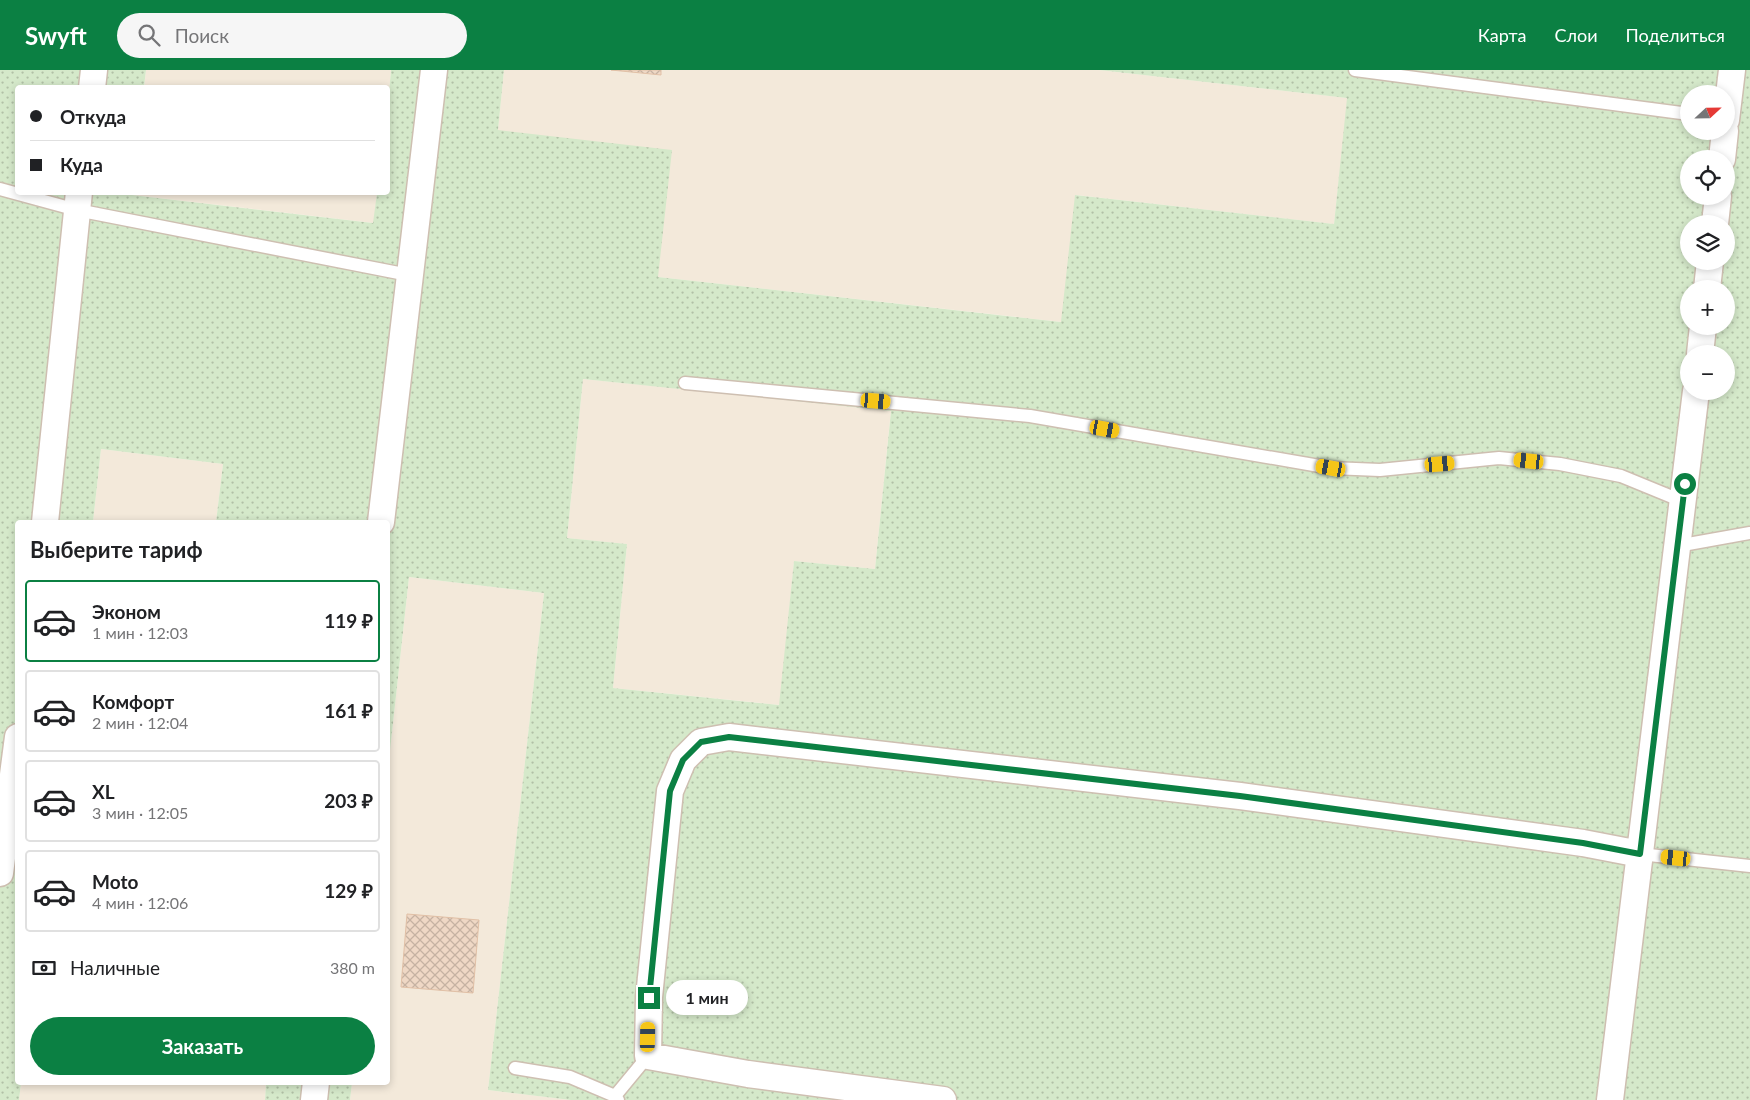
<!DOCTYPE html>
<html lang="ru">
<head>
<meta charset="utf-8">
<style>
	body { margin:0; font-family:Lato,sans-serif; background:#f6f6f6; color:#202124; height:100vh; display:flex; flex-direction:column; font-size:19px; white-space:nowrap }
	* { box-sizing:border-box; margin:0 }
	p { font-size:16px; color:#757577 }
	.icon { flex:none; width:28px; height:28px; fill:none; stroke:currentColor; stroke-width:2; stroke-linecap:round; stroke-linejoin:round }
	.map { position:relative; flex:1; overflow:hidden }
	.details { position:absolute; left:15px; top:450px; width:375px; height:565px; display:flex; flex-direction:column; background:#fff; border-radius:5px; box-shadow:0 2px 8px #0003 }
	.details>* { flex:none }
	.top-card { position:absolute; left:15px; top:15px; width:375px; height:110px; border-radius:5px; box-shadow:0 2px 8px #0003; display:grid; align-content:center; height:110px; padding:0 15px; background:#fff }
	.needle { width:32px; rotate:68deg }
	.tools { position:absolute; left:1680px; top:15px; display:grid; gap:10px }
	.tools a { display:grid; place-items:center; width:55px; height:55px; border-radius:50%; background:#fff; box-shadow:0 2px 8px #0003; font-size:25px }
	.end { position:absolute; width:22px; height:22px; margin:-11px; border:6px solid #0b8043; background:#fff; box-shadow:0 0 0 2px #fff }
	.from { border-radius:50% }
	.bubble { position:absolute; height:35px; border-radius:18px; background:#fff; box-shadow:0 2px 8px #0003; font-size:16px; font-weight:700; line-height:35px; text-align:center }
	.car { position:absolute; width:15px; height:30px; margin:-15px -8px; border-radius:6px; box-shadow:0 0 4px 1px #0007; background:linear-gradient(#f5c518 24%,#345 0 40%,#f5c518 0 76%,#345 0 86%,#f5c518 0) }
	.top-card b { display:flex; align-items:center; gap:18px; height:48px; font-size:19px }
	.top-card b+b { border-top:1px solid #e0e0e0 }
	.top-card i { width:12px; height:12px; background:#202124 }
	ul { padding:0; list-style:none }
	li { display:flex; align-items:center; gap:15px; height:82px; margin:0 10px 8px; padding:0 5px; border:2px solid #e0e0e0; border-radius:5px }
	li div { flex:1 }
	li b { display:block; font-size:19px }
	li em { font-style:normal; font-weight:700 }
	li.on { border-color:#0b8043 }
	li>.icon { width:45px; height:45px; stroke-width:1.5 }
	h2 { padding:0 15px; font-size:22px; line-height:60px }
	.pay { display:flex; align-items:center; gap:12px; height:55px; padding:0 15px; font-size:19px }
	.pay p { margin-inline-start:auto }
	.button { display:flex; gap:10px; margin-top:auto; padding:10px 15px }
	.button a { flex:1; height:58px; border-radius:30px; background:#0b8043; color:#fff; font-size:20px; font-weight:700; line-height:58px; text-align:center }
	header { display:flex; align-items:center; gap:30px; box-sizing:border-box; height:70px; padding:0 25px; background:#0b8043; color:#fff }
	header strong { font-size:24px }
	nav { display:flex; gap:28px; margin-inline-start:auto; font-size:18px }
	.search { width:350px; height:45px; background:#f6f6f6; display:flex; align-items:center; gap:12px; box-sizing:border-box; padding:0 18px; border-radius:28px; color:#757577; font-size:19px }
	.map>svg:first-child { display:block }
	.residential { fill:#f3e9da }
	.grass { fill:url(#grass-dots); fill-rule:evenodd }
	.building { fill:url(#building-cross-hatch); stroke:#e1c0a6 }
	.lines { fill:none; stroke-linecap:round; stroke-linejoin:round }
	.lane-casing { stroke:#cebfb1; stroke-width:15 }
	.street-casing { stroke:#cebfb1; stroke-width:29 }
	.lane { stroke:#fff; stroke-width:12 }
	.street { stroke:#fff; stroke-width:26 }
	.route { stroke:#0b8043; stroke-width:6 }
</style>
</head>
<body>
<header>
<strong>Swyft</strong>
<div class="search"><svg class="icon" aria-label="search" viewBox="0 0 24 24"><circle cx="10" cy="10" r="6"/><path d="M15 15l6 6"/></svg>Поиск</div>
<nav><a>Карта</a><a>Слои</a><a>Поделиться</a></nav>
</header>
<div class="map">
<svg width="1750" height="1030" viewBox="0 0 1750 1030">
	<defs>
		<pattern id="grass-dots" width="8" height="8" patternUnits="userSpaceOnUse" patternTransform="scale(1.25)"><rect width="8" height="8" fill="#d5e9ca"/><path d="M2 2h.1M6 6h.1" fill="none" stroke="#b1c0a6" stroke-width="1.8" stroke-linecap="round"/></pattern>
		<pattern id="building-cross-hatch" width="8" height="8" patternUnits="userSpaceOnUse" patternTransform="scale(1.25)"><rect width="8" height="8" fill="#efd8c5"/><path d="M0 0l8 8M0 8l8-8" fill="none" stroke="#c6b2a2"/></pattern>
	</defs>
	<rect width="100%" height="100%" fill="#fcf6ec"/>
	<path class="residential" d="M146,0h245l-3,34v-16h-244z
		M504,0h595l249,28 -14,126 -258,-29 -14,127 -404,-45 -160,-147z
		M132,122l245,1 -3,30 -242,-28z
		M583,309l308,31 -16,159 -81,-8 -14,144 -167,-17 14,-144 -60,-6z
		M101,379l122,15 -7,58h-123z
		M409,507l135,16 -56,497 83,10h-221l2,-17 36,-1v-313z
		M21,1013h245l-1,17h-246z"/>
	<path class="grass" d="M0,0h146l-2,17 -126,1v104l114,1v2l241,28 4,-30 11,-1v-88l3,-34h113l-6,60 174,20 -14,127 403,45 14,-127 259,29 13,-126 -248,-28h651v1030h-1179l-83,-10 56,-497 -135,-16 -21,192v-247h-172l7,-58 -122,-15 -8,73h-75v560l3,1 -2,17h-19zM1689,24h37v37h-37zM1689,89h37v37h-37zM1689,154h37v37h-37zM1689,219h37v37h-37zM1689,284h37v37h-37zM583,309l308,32 -16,158 -81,-8 -15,144 -166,-17 14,-144 -60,-6z
		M266,1013h86l-2,17h-85z"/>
	<path class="building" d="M611,0h50v5z
		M407,844l72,6 -6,73 -72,-6z"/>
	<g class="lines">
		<g class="lane-casing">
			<path id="lane" d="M1355,0l334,44
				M0,119l77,21 332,65
				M685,313l345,33 301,52 49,2 119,-12 61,6 61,12 61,25
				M1677,476l73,-13
				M1640,784l110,12
				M515,998l55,9 45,19 3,4
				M615,1026l33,-40"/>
		</g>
		<g class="street-casing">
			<path id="street" d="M92,18l2,-18
				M1726,50l6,-50
				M1722,89l3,-28
				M1715,154l3,-28
				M1707,219l3,-28
				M1700,284l3,-28
				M45,452l34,-330
				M381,452l53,-452
				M0,803l18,-136
				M314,1030l2,-18
				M943,1030l-195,-26 -100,-18 1,-59 21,-206 13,-31 18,-18 28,-5 511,59 343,47 57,11
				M1610,1030l86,-709"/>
		</g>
		<use href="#lane" class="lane"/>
		<use href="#street" class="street"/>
	</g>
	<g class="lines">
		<path class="route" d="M649,928l21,-207 13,-31 18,-18 28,-5 511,59 343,47 57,11 45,-370"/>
	</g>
</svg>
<div class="tools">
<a><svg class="needle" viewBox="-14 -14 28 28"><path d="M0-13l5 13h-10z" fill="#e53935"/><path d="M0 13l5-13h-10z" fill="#757577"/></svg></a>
<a><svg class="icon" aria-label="locate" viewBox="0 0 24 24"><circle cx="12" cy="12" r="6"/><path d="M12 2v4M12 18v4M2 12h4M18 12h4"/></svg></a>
<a><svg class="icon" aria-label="layers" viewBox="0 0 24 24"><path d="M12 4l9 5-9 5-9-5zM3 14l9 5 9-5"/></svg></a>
<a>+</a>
<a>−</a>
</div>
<i class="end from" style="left:1685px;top:414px"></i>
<i class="end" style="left:649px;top:928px"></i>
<div class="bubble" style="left:666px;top:910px;width:82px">1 мин</div>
<i class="car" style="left:876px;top:331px;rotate:95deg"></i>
<i class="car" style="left:1105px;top:359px;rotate:100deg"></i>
<i class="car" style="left:1529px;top:391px;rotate:276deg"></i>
<i class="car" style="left:1440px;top:394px;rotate:85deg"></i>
<i class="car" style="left:1331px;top:398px;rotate:280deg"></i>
<i class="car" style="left:1676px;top:788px;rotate:276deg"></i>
<i class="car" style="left:648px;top:967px;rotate:1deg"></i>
<div class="top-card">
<b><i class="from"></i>Откуда</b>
<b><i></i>Куда</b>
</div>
<section class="details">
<h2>Выберите тариф</h2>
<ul>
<li class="on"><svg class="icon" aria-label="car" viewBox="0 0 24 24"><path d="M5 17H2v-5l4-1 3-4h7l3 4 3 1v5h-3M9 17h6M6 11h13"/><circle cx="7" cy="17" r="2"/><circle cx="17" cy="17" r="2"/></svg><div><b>Эконом</b><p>1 мин · 12:03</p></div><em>119 ₽</em></li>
<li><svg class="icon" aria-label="car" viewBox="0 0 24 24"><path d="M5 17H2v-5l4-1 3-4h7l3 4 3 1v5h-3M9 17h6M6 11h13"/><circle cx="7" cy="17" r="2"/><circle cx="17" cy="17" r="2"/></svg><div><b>Комфорт</b><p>2 мин · 12:04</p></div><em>161 ₽</em></li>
<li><svg class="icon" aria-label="car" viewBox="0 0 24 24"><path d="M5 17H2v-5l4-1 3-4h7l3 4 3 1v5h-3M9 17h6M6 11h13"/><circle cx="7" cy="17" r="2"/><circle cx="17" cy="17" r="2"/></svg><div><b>XL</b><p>3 мин · 12:05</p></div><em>203 ₽</em></li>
<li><svg class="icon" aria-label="car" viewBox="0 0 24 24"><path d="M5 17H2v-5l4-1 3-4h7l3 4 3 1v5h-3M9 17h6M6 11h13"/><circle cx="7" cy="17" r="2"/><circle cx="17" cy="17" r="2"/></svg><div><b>Moto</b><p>4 мин · 12:06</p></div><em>129 ₽</em></li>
</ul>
<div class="pay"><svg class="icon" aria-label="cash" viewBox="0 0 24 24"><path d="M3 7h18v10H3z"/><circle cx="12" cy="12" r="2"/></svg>Наличные<p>380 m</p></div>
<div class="button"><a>Заказать</a></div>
</section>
</div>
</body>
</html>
